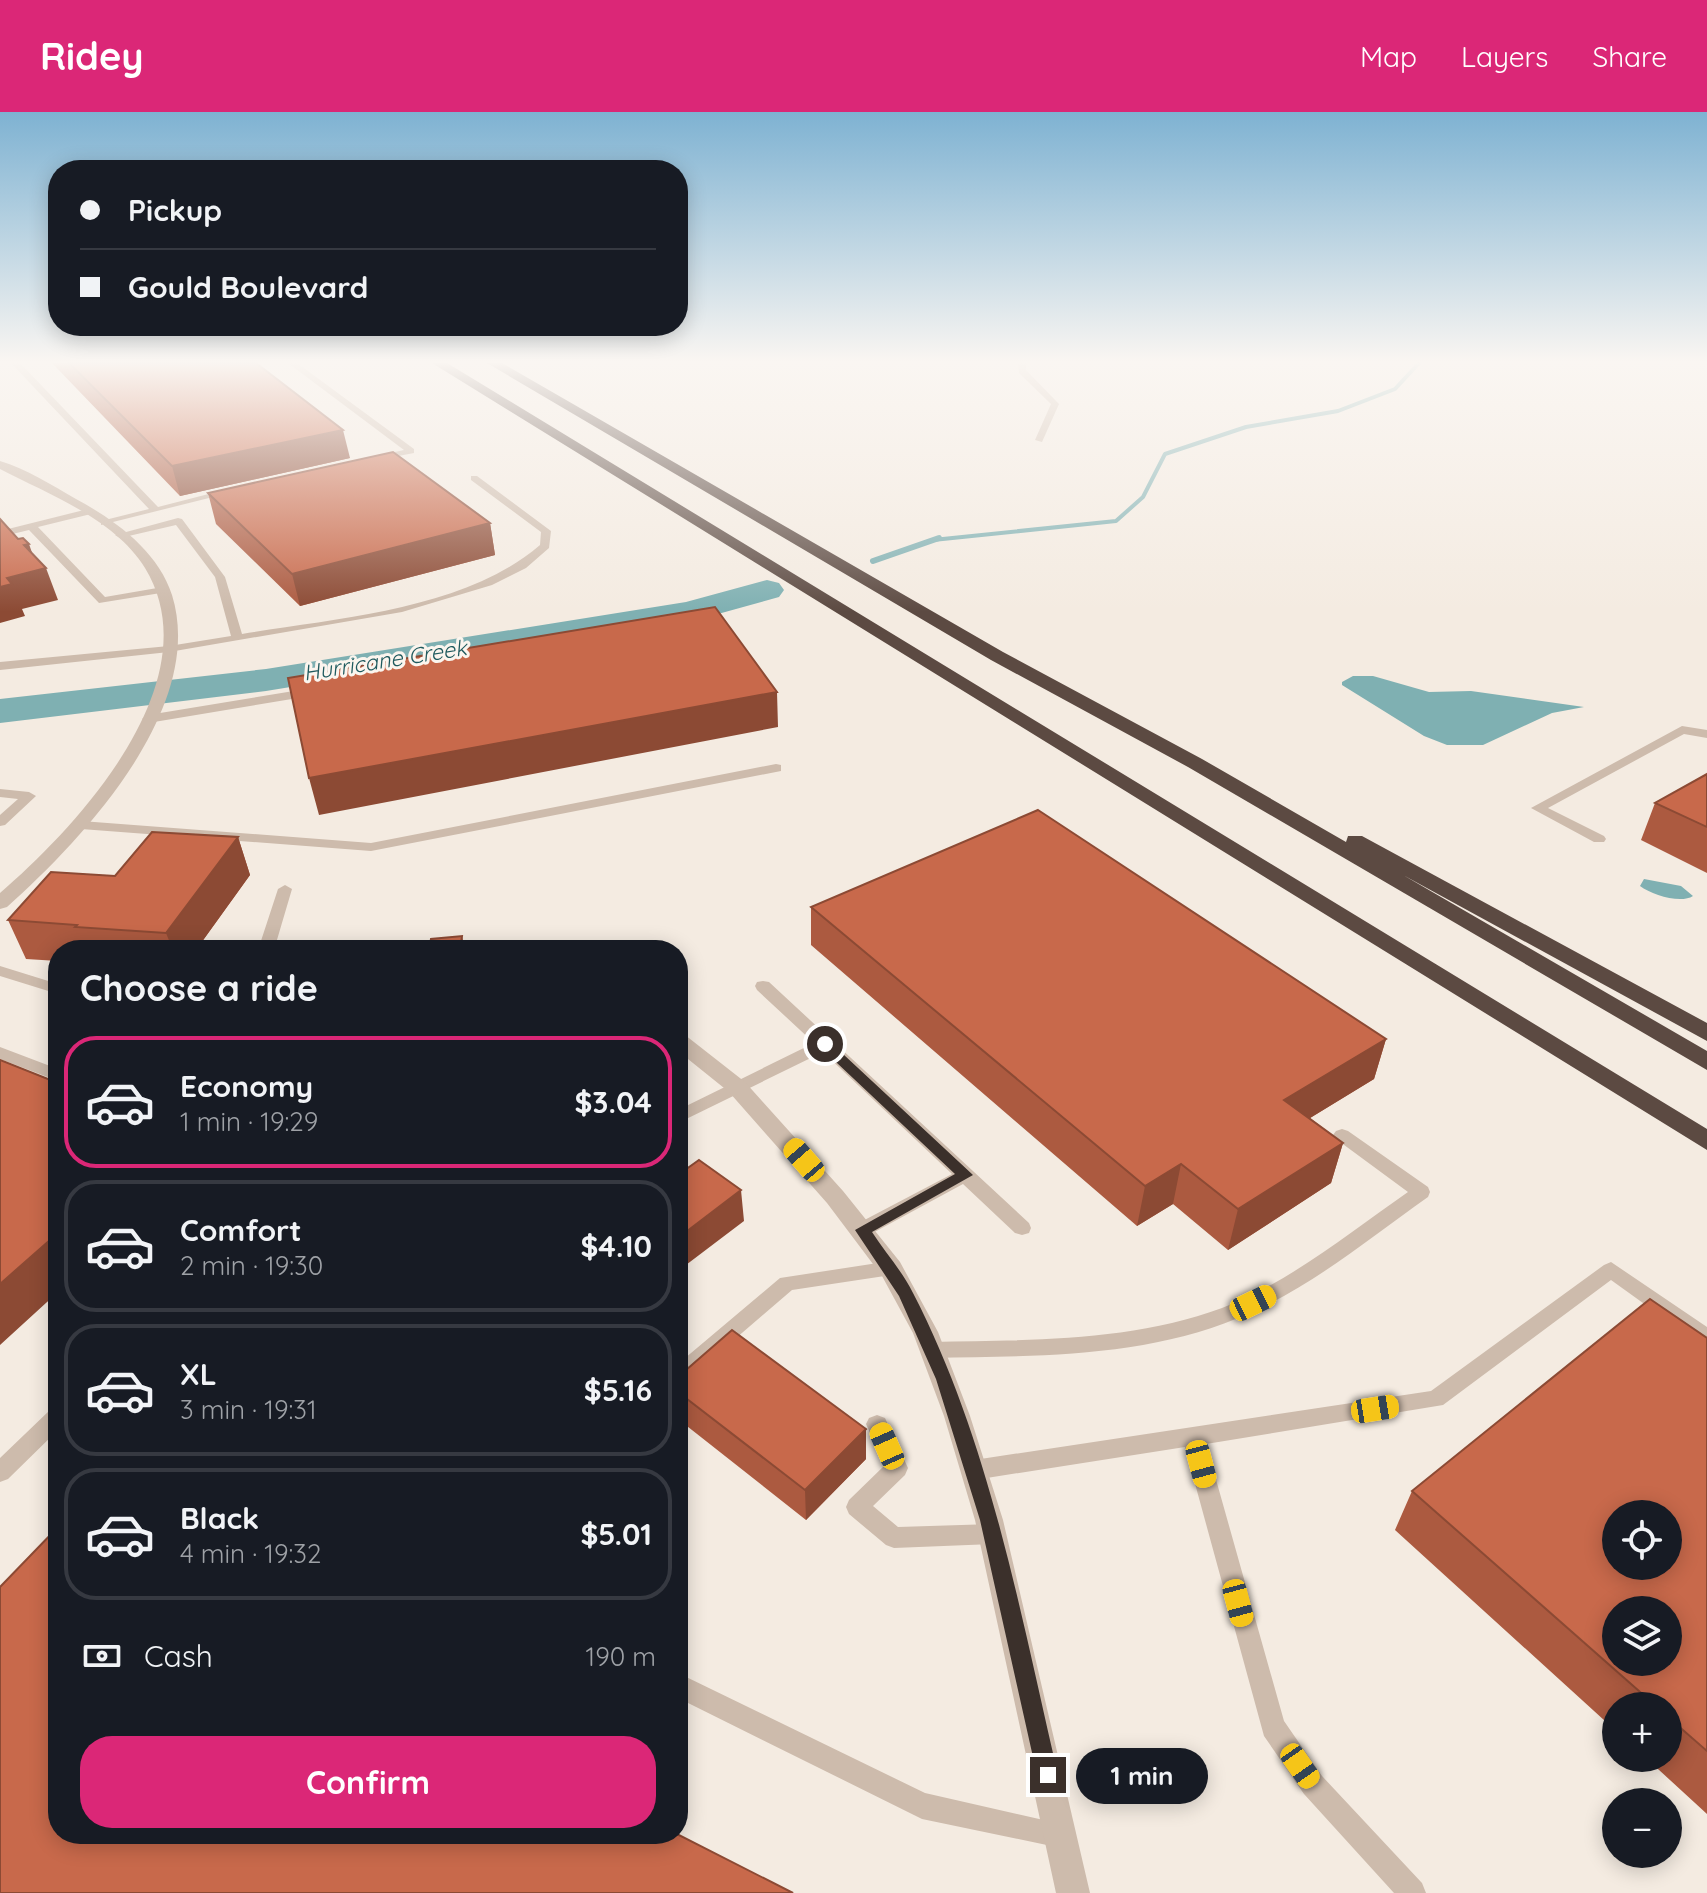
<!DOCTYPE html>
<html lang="en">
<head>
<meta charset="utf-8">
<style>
	body { margin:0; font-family:Quicksand,sans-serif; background:#242831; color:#f1f3f6; height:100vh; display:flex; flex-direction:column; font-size:30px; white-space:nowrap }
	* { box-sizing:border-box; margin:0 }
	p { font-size:26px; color:#9ea1a6 }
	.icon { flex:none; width:44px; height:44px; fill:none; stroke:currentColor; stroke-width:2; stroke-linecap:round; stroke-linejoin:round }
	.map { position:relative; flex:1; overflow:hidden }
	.panel { position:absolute; left:48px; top:828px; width:640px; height:904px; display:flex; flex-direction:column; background:#171b24; border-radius:32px; box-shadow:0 4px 20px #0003 }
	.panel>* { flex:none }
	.top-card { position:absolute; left:48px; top:48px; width:640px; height:176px; border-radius:32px; box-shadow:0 4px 20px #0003; display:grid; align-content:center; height:176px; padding:0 32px; background:#171b24 }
	.controls { position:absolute; left:1602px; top:1388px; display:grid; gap:16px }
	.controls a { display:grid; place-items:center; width:80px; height:80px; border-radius:50%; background:#171b24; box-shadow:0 4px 20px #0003; font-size:40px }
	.end { position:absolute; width:36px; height:36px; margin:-18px; border:10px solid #3b302b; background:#fff; box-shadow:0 0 0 4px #fff }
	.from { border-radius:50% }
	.bubble { position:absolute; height:56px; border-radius:28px; background:#171b24; box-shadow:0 4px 20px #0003; font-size:26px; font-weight:800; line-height:56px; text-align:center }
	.car { position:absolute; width:24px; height:48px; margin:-24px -12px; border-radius:10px; box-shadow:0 0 6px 2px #0007; background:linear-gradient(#f5c518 24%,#345 0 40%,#f5c518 0 76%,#345 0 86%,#f5c518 0) }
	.top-card b { display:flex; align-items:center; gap:28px; height:76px; font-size:30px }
	.top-card b+b { border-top:2px solid #363941 }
	.top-card i { width:20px; height:20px; background:#f1f3f6 }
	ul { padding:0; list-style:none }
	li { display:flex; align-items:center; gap:24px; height:132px; margin:0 16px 12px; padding:0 16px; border:4px solid #363941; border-radius:32px }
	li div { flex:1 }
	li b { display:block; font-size:30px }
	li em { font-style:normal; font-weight:800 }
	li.selected { border-color:#db2777 }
	li>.icon { width:72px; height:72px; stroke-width:1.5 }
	h2 { padding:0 32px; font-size:36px; line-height:96px }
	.pay { display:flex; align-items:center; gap:20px; height:88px; padding:0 32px; font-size:30px }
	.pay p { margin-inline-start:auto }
	.primary-button { display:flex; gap:16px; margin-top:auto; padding:16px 32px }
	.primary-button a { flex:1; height:92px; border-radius:32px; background:#db2777; color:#fff; font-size:32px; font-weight:800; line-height:92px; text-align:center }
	header { display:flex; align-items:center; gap:48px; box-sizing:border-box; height:112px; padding:0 40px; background:#db2777; color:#fff }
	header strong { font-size:38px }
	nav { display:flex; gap:44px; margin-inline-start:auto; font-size:28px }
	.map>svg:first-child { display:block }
	.water { fill:#7fb0b2 }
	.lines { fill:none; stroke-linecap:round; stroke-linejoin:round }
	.stream-far1 { stroke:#7fb0b2; stroke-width:4 }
	.stream { stroke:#7fb0b2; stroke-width:6 }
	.river { fill:#7fb0b2; fill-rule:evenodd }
	.service { fill:#cdbbac; fill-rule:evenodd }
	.minor { fill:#cdbbac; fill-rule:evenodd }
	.motorway { fill:#5c4a42; fill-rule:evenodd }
	.wall { fill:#ac5a40 }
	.shaded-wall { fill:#8c4a34 }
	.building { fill:#c8694b; stroke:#8c4a34; stroke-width:2; fill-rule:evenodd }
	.route { fill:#3b302b }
	.labels { text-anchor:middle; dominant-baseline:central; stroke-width:6; stroke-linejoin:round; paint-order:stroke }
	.far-water-label { font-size:22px; font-style:italic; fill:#1f5a5e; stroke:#fbf5ee }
</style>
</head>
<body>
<header>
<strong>Ridey</strong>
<nav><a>Map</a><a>Layers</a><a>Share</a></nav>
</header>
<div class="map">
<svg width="1707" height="1781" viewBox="0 0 1707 1781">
	<rect width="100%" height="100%" fill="#f4ebe1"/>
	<path class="water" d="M1353,564h20l56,16 42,-1 113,16 -32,6 -69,32h-36l-23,-9 -82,-51v-3z
		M1644,767l37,7 12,10c-12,8 -41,-1 -53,-10z"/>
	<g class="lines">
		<path class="stream-far1" d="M933,428l183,-19 27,-24 22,-43 81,-27 92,-16 57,-22 24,-26"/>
		<path class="stream" d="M873,449l66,-23"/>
		<path class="river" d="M767,468l12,3 5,7 -5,7 -90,25 -423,69 -266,32v-24l266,-30 420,-67z"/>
		<path class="service" d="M11,251h9l138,144 70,-18 5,3 -132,33v-4l48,-12z
			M288,251h9l117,86v4l-42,8v-4l32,-7z
			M1018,251h8v7l33,34 -17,38 -7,-2 16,-36 -32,-31z
			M471,364h6l74,55 -2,17 -23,20 -34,17 -90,27 -233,40 -169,18v-8l169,-16 62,-10 -16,-59 -39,-52 -56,13 -5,-3 63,-17 4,1 43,58 17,57c95,-16 223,-24 298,-89l1,-13 -70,-52z
			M88,397l5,3 -2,2 -53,13 67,70 58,-10 4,1v4l-68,11 -70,-73 -29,7v-6z
			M312,576l4,1v6l-168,28 -6,-4 6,-4z
			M1682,614l25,4v8l-23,-4 -136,74 56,28 2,3 -2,3h-10l-63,-34z
			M776,652l5,1v6l-410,80 -290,-22 -7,-4 7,-4 290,22z
			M0,677l29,3 7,4 -31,29 -5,1v-11l18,-16 -18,-2z
			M285,773l7,4 -18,61h-16l20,-61z
			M0,854l58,18v10l-58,-18z
			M763,869l6,1 260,241 2,5 -2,5 -7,2 -7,-2 -52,-49 -94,51 -7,2 -7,-2 -2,-5 2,-5 97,-51 -129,-122 -145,71v-13l136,-67 -57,-53 -2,-4 2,-4z
			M0,935l58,22v12l-58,-22z
			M1342,1017l6,2 80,56 2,5 -2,5c-61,43 -120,93 -190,121 -96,40 -204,38 -306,40l-7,-2 -3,-6 3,-6 7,-2c96,-2 198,0 290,-34 68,-26 127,-75 186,-116l-72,-53 -3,-4 3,-4z
			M891,1149l7,3 3,5 -3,5 -106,16 -107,92 -7,3v-21l102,-86z
			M1611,1150l96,65v19l-7,-2 -89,-64 -168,125 -237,39 78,277 38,55 100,107 4,10h-32l-90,-99 -40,-58 -79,-289 -211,33 -8,-3 -3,-7 3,-7 8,-3 457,-69 173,-126z
			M58,1295v23l-50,49 -8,3v-24l50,-48z
			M877,1303l8,3 23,50 -3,7 -32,31 25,21 95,-3 8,3 3,7 -3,7 -8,3 -99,4 -8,-3 -37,-31 -3,-7 3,-7 36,-35 -19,-41 3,-6z
			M678,1561l247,120 145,33 4,9 -4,9 -9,4 -139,-29 -244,-121z"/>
		<path class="minor" d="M0,349c26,8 52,24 76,38 39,21 82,52 96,96 35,113 -90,245 -165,312l-7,2v-16c79,-68 213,-213 145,-325 -30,-49 -97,-74 -145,-99z
			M678,921l7,2 60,47 98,109 57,71 38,70 32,84 33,104 87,373h-34l-81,-373 -31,-104 -31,-83 -31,-57 -55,-73 -98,-111 -51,-41z"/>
		<path class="motorway" d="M432,251h15l1260,766v21z
			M487,251h15l501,289 199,107 144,83 2,-6h14l345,187v18l-304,-166 304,176v19l-519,-303 -197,-107z"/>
	</g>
	<path class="wall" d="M52,251h204l94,95 -170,38z
		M208,381l282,30 5,32 -195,51 -84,-82z
		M1707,662v99l-66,-33 14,-37z
		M238,725l12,38 -54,75h-138v11l-32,-2 -18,-39 107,-44z
		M811,795l575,132 -12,40 -64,39 33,25 -12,40 -103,67 -55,-46 -36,22 -326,-281z
		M1707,1226v476l-61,-56h22v-52h-52v25l-221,-201 17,-39z
		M678,1265l188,82 -60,61 -128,-101z"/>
	<path class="shaded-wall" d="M343,318l7,28 -170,38 -8,-30z
		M490,411l5,32 -195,51 -8,-32z
		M29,432l9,26 8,-2 12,32 -36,9 3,7 -25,7v-36l7,-9 17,-33z
		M777,580l1,35 -459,88 -10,-37z
		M238,725l12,38 -54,75h-23l-7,-17z
		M462,824l3,14h-5z
		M1386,927l-12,40 -100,61 10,-40z
		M1343,1031l-12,40 -103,67 10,-41z
		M1181,1052l-8,40 -36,22 8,-40z
		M741,1078l3,31 -66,50v-33z
		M58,1121v59l-58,53v-61z
		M866,1317v30l-60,61 -1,-30z"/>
	<path class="building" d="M69,251h187l87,67 -171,36z
		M393,340l97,71 -198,51 -84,-81z
		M0,407l18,20 5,-1 6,6 -5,1 22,23 -39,10 5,6 -12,3z
		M715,495l62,85 -468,86 -21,-100z
		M1707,662v53l-52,-24z
		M1038,698l348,229 -102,61 59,43 -105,66 -57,-45 -36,22 -334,-279z
		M152,720l86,5 -72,96 -91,-6 2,-2 -69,-5 43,-48 64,4z
		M462,824l-2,14h-31l2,-11z
		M0,948l58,23v150l-58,51z
		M699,1048l42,30 -63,48v-63z
		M1650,1187l57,39v413l-39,-34v-11h-12l-244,-215zM1616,1402h52v52h-52zM1616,1498h52v52h-52z
		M732,1218l134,99 -61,61 -127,-98v-15z
		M58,1415v307h619l116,59h-793v-306z"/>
	<linearGradient id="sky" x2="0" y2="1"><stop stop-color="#7eb2d2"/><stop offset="0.5" stop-color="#faf6f2"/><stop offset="1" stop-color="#faf6f2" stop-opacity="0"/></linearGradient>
	<rect width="1707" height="500" fill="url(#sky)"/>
	<path class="route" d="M820,929h9l144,134 -101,57c13,20 30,39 41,61 77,149 107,319 145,482l-3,7 -7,3 -8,-3 -3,-7 -57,-255 -44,-141 -37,-83 -44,-66 100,-56 -135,-127z"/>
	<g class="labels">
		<g class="far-water-label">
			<text transform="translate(385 548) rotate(-9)">Hurricane Creek</text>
		</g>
	</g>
</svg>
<div class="controls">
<a><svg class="icon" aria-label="locate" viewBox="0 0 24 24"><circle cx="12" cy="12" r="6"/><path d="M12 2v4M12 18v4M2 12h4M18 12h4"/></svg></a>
<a><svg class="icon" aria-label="layers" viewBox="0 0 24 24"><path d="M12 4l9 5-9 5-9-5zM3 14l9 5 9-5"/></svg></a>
<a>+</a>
<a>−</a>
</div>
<i class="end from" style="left:825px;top:932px"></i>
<i class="end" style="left:1048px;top:1663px"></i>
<div class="bubble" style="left:1076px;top:1636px;width:132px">1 min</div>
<i class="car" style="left:804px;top:1048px;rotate:319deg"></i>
<i class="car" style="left:1253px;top:1191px;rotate:64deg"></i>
<i class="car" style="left:1375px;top:1297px;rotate:81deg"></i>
<i class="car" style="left:887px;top:1334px;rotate:336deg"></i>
<i class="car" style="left:1201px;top:1352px;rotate:165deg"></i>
<i class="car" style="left:1238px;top:1491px;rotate:165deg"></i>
<i class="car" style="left:1300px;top:1654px;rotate:145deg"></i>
<div class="top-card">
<b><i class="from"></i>Pickup</b>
<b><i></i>Gould Boulevard</b>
</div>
<section class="panel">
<h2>Choose a ride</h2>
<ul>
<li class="selected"><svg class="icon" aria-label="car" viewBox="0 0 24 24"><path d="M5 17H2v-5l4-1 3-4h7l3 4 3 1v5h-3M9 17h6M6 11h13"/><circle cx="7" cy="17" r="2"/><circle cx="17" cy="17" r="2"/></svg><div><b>Economy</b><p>1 min · 19:29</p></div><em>$3.04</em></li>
<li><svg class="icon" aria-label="car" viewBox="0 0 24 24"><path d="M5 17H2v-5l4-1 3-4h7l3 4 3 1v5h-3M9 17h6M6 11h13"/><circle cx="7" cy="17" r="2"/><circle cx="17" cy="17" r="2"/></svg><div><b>Comfort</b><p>2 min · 19:30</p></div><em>$4.10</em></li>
<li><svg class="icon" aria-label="car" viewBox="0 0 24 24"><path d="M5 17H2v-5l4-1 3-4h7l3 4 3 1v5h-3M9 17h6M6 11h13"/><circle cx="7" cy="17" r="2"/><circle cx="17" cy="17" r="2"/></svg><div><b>XL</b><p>3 min · 19:31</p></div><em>$5.16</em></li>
<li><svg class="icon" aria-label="car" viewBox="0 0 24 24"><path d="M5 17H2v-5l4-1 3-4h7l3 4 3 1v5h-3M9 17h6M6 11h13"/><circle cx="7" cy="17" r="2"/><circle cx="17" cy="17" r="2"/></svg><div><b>Black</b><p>4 min · 19:32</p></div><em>$5.01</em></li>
</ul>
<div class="pay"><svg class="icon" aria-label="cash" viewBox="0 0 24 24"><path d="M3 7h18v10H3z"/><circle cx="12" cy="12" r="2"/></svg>Cash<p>190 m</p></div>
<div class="primary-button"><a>Confirm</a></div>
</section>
</div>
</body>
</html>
